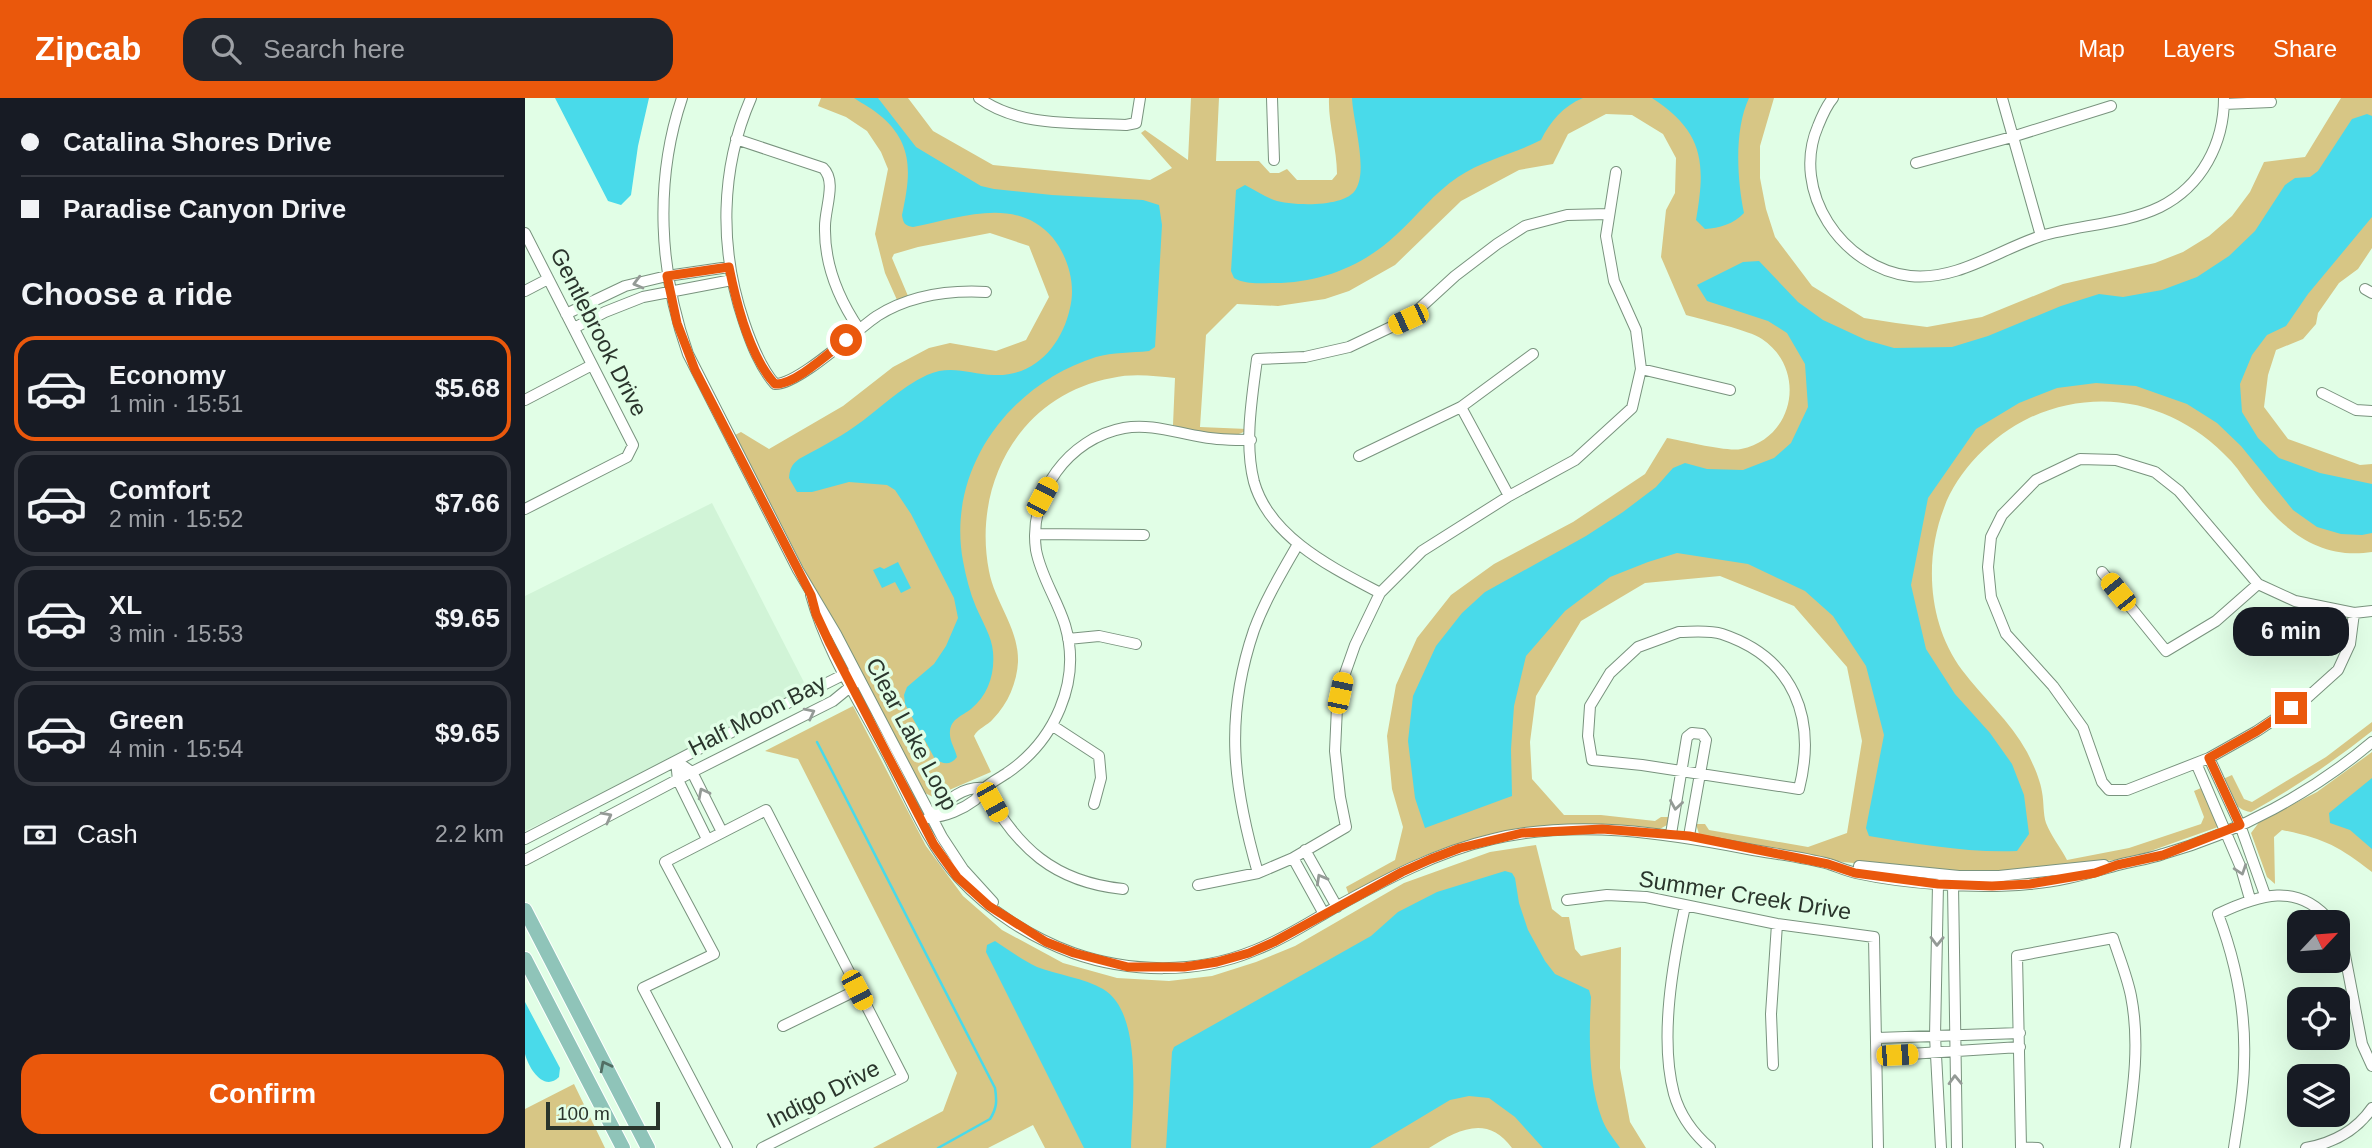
<!DOCTYPE html>
<html lang="en">
<head>
<meta charset="utf-8">
<style>
	body { margin:0; font-family:Arial,sans-serif; background:#20242c; color:#f1f3f6; height:100vh; display:flex; flex-direction:column; font-size:26px; white-space:nowrap }
	* { box-sizing:border-box; margin:0 }
	p { font-size:23px; color:#9ea1a6 }
	.icon { flex:none; width:38px; height:38px; fill:none; stroke:currentColor; stroke-width:2; stroke-linecap:round; stroke-linejoin:round }
	.map { position:relative; flex:1; overflow:hidden }
	.side { display:flex; flex-direction:column; background:#171b24; width:525px }
	.side>* { flex:none }
	.banner { display:grid; align-content:center; height:154px; padding:0 21px; background:#171b24 }
	.needle { width:46px; rotate:64deg }
	.buttons { position:absolute; left:1762px; top:812px; display:grid; gap:14px }
	.buttons a { display:grid; place-items:center; width:63px; height:63px; border-radius:14px; background:#171b24; box-shadow:0 7px 28px #0002; font-size:35px }
	.scale { position:absolute; left:21px; bottom:18px; width:114px; box-sizing:border-box; padding-left:7px; border:4px solid #2a352c; border-top:0; font-size:19px; line-height:24px; white-space:nowrap; color:#2a352c; -webkit-text-stroke:5px #e1fee6; paint-order:stroke }
	.end { position:absolute; width:32px; height:32px; margin:-16px; border:9px solid #ea580c; background:#fff; box-shadow:0 0 0 4px #fff }
	.from { border-radius:50% }
	.bubble { position:absolute; height:49px; border-radius:21px; background:#171b24; box-shadow:0 7px 28px #0002; font-size:23px; font-weight:600; line-height:49px; text-align:center }
	.car { position:absolute; width:21px; height:42px; margin:-21px -10px; border-radius:9px; box-shadow:0 0 5px 2px #0007; background:linear-gradient(#f5c518 24%,#345 0 40%,#f5c518 0 76%,#345 0 86%,#f5c518 0) }
	.banner b { display:flex; align-items:center; gap:24px; height:66px; font-size:26px }
	.banner b+b { border-top:2px solid #363941 }
	.banner i { width:18px; height:18px; background:#f1f3f6 }
	ul { padding:0; list-style:none }
	li { display:flex; align-items:center; gap:21px; height:105px; margin:0 14px 10px; padding:0 7px; border:4px solid #363941; border-radius:21px }
	li div { flex:1 }
	li b { display:block; font-size:26px }
	li em { font-style:normal; font-weight:600 }
	li.current { border-color:#ea580c }
	li>.icon { width:63px; height:63px; stroke-width:1.5 }
	h2 { padding:0 21px; font-size:32px; line-height:84px }
	.pay { display:flex; align-items:center; gap:18px; height:77px; padding:0 21px; font-size:26px }
	.pay p { margin-inline-start:auto }
	.action { display:flex; gap:14px; margin-top:auto; padding:14px 21px }
	.action a { flex:1; height:80px; border-radius:21px; background:#ea580c; color:#fff; font-size:28px; font-weight:600; line-height:80px; text-align:center }
	header { display:flex; align-items:center; gap:42px; box-sizing:border-box; height:98px; padding:0 35px; background:#ea580c; color:#fff }
	header strong { font-size:33px }
	nav { display:flex; gap:38px; margin-inline-start:auto; font-size:24px }
	.search { width:490px; height:63px; background:#20242c; display:flex; align-items:center; gap:18px; box-sizing:border-box; padding:0 24px; border-radius:21px; color:#9ea1a6; font-size:26px }
	main { display:flex; flex:1; min-height:0 }
	.map>svg:first-child { display:block }
	.built { fill:#d1f4d7 }
	.green { fill:#d7c685 }
	.water { fill:#49daea }
	.lines { fill:none; stroke-linecap:round; stroke-linejoin:round }
	.stream { stroke:#49daea; stroke-width:2.5 }
	.minor-casing { stroke:#79937e; stroke-width:12 }
	.major-casing { stroke:#fff; stroke-width:16 }
	.minor { stroke:#fff; stroke-width:10 }
	.major { stroke:#8fc4b9; stroke-width:14 }
	.oneway { stroke:#949a96 }
	.oneway2 { stroke:#526e64 }
	.route { stroke:#ea580c; stroke-width:9 }
	.labels { text-anchor:middle; dominant-baseline:central; stroke-width:7; stroke-linejoin:round; paint-order:stroke }
	.street-label { font-size:23px; fill:#2a352c; stroke:#e1fee6 }
</style>
</head>
<body>
<header>
<strong>Zipcab</strong>
<div class="search"><svg class="icon" aria-label="search" viewBox="0 0 24 24"><circle cx="10" cy="10" r="6"/><path d="M15 15l6 6"/></svg>Search here</div>
<nav><a>Map</a><a>Layers</a><a>Share</a></nav>
</header>
<main>
<section class="side">
<div class="banner">
<b><i class="from"></i>Catalina Shores Drive</b>
<b><i></i>Paradise Canyon Drive</b>
</div>
<h2>Choose a ride</h2>
<ul>
<li class="current"><svg class="icon" aria-label="car" viewBox="0 0 24 24"><path d="M5 17H2v-5l4-1 3-4h7l3 4 3 1v5h-3M9 17h6M6 11h13"/><circle cx="7" cy="17" r="2"/><circle cx="17" cy="17" r="2"/></svg><div><b>Economy</b><p>1 min · 15:51</p></div><em>$5.68</em></li>
<li><svg class="icon" aria-label="car" viewBox="0 0 24 24"><path d="M5 17H2v-5l4-1 3-4h7l3 4 3 1v5h-3M9 17h6M6 11h13"/><circle cx="7" cy="17" r="2"/><circle cx="17" cy="17" r="2"/></svg><div><b>Comfort</b><p>2 min · 15:52</p></div><em>$7.66</em></li>
<li><svg class="icon" aria-label="car" viewBox="0 0 24 24"><path d="M5 17H2v-5l4-1 3-4h7l3 4 3 1v5h-3M9 17h6M6 11h13"/><circle cx="7" cy="17" r="2"/><circle cx="17" cy="17" r="2"/></svg><div><b>XL</b><p>3 min · 15:53</p></div><em>$9.65</em></li>
<li><svg class="icon" aria-label="car" viewBox="0 0 24 24"><path d="M5 17H2v-5l4-1 3-4h7l3 4 3 1v5h-3M9 17h6M6 11h13"/><circle cx="7" cy="17" r="2"/><circle cx="17" cy="17" r="2"/></svg><div><b>Green</b><p>4 min · 15:54</p></div><em>$9.65</em></li>
</ul>
<div class="pay"><svg class="icon" aria-label="cash" viewBox="0 0 24 24"><path d="M3 7h18v10H3z"/><circle cx="12" cy="12" r="2"/></svg>Cash<p>2.2 km</p></div>
<div class="action"><a>Confirm</a></div>
</section>
<div class="map">
<svg width="1847" height="1050" viewBox="0 0 1847 1050">
	<rect width="100%" height="100%" fill="#e1fee6"/>
	<path class="built" d="M187,405l97,189 -284,139v-235z"/>
	<path class="green" d="M296,0h87l25,33 60,34 157,15 22,-12 -31,-35 4,-3 43,30 3,-62h28l-3,63h43l11,12h9l8,-4 10,11h35l5,-6c0,-26 -9,-50 -8,-76h445l-14,48v32l6,31 9,28 37,49 52,32 32,5 31,4 55,-10 81,-33 92,-21 28,-11 26,-16 23,-20 18,-24 14,-30 41,-5 36,-59h31v150l-14,21 -19,14 -21,30 -2,11 -13,15 -27,11 -8,25 -4,32 24,32 72,26 12,-1v88c-50,8 -87,-20 -116,-58 -9,-11 -16,-23 -25,-33 -54,-58 -130,-76 -202,-43 -36,17 -72,53 -85,90 -20,52 -16,116 18,162 21,28 48,51 65,82 6,12 13,27 15,40 2,10 1,22 4,31 5,13 15,25 21,37l62,-12 72,-24 3,-7 -10,-26 7,-3 17,39 -87,31 -99,12 -76,3 -113,-11 -138,-23 -6,-5 -3,-10h9l4,6 99,17 39,-14 15,-92 -15,-74 -53,-61 -74,-30 -75,7 -64,38 -45,75 -6,46 2,37 32,36h37l54,6 6,-4h9l-3,8 -9,5c-19,-2 -39,-6 -58,-6 -67,-1 -134,11 -194,40 -19,9 -38,21 -57,31l-3,-8 49,-27 8,-33 -11,-38 -5,-53 9,-51 21,-47 34,-43 43,-31 79,-42 72,-48 22,-36c17,3 60,14 74,11 54,-11 66,-80 21,-110 -13,-9 -59,-19 -76,-24l-25,-58 5,-47 9,-17 1,-35 -13,-24 -31,-19 -26,-1 -38,20 -15,30 -34,6 -58,31 -66,64 -46,26 -24,8 -47,7 -41,-2 -31,31 -6,92 47,2c-11,14 -58,1 -74,-4l2,-47c-21,-2 -42,-5 -63,0 -92,17 -140,106 -123,193 6,32 30,57 29,91 -1,20 -10,42 -25,57 -6,7 -15,9 -19,17l17,36 -58,25 -8,-4 -108,-199 -82,-159 6,-3 28,17 74,-43 50,-39 36,-19 21,-5 46,8 30,-11 23,-43 -20,-51 -39,-13 -72,14 -24,7 -2,4 16,38 -11,4 -12,-27 -10,-39 13,-65 -7,-17 -14,-21 -21,-14 -28,-11z
		M328,608l73,140 37,50 39,34 61,33 54,15 52,3 43,-5 44,-14 39,-16 109,-63 86,-31 46,-7 16,64 10,8h7l6,32 6,7 40,-9 -1,121 10,54 16,26h-134c-25,-34 -54,-18 -83,0h-384l-12,-23 -45,23h-115l70,-37 14,-38 -159,-314 -33,-8z
		M1847,624v9c-39,31 -78,57 -121,81 -18,-2 -21,-19 -28,-33l9,-4 12,24 8,3 74,-45z
		M1847,654v120c-34,-26 -47,-33 -90,-42l-8,7 1,47 -8,-7 -16,-44 9,-12 57,-29z
		M49,986l31,64h-80v-39z"/>
	<path class="water" d="M30,0h94l-11,48 -7,49 -10,10 -13,-4z
		M329,0h24l38,49 65,39 13,3 58,6 91,5 16,5 3,20 -7,122 -6,4c-18,2 -36,1 -53,6 -86,27 -150,112 -133,204 3,16 7,32 13,46 6,14 16,30 17,45 2,22 -5,43 -22,57 -9,7 -20,10 -21,22 -1,10 5,17 7,26 -7,9 -14,7 -22,2l-30,-55 -1,-9 3,-8 27,-23 12,-18 12,-28 -4,-20 -43,-84 -16,-24 -8,-5 -38,-3 -37,10h-15l-8,-14c1,-9 2,-13 10,-19 18,-10 38,-20 55,-32 25,-17 45,-39 73,-52 24,-11 42,-1 67,0 41,2 68,-30 76,-67 6,-24 -2,-51 -17,-70 -37,-43 -93,-20 -140,-11 -8,-1 -10,-4 -11,-12 8,-38 13,-69 -20,-98 -9,-8 -19,-13 -28,-19z
		M827,0h231c-20,8 -33,24 -42,42 -27,14 -58,20 -83,37 -24,16 -41,39 -62,58 -33,31 -76,48 -121,48 -14,0 -29,2 -41,-5l-3,-7 5,-81 9,-5c9,5 19,11 29,15 18,6 72,8 82,-11 12,-20 -3,-68 -4,-91z
		M1127,0h97c-15,32 -12,81 -5,115 -10,11 -25,15 -39,16l-9,-9c10,-57 8,-88 -44,-122z
		M1842,16l5,2v101l-64,77 -22,32 -19,9 -15,20 -12,29 2,28 16,26 21,20 41,15 52,11v49l-10,2 -21,-1 -24,-7 -24,-17 -52,-64 -24,-23 -30,-19 -51,-18 -40,-3 -39,5 -38,15 -43,26 -48,69 -17,87 15,64 29,45 35,39 22,31 12,31 5,39 -12,17c-49,2 -100,-7 -148,-15l-3,-8 18,-93 -18,-69 -33,-50 -28,-25 -57,-27 -71,-11 -29,9 -38,15 -45,34 -39,45 -12,50 -3,43 1,47 -87,32 -10,-30 -7,-57 5,-45 23,-50 26,-33 23,-21 101,-56 37,-24 33,-25 17,-19 12,-5 22,6 36,1 31,-12 17,-15 17,-36 -3,-43 -18,-31 -19,-12 -61,-20 -10,-16 46,-23 16,-1 39,41 25,18 43,20 28,8 58,-1 36,-11 73,-30 38,-12 24,3 39,-7 35,-13 32,-21 26,-25 30,-46 10,-7 15,-1 8,-6 34,-52z
		M373,464l13,26 -10,5 -6,-11 -13,6 -9,-18 7,-3 4,2z
		M1847,680v71l-22,-19 -20,-7 -1,-10z
		M980,773l7,2 3,5 4,25 9,27 17,31 10,13 34,16 2,7c-2,39 -3,85 11,122 4,11 12,20 18,29h-77l-28,-31 -26,-19 -20,-2 -19,4 -80,48h-204l6,-96 2,-5 197,-111 27,-24 39,-20z
		M470,843c14,9 27,19 42,26 21,8 47,11 66,22 41,24 29,118 28,159h-47l-98,-196 1,-7z
		M0,904l35,66 -1,9c-15,15 -30,-8 -34,-23 0,-15 0,-36 0,-52z"/>
	<g class="lines">
		<path class="stream" d="M292,644l178,346c2,13 2,20 -5,31l-52,29"/>
		<g class="minor-casing">
			<path id="minor" d="M157,0c-28,83 -23,174 6,256l110,216 38,64 106,203 21,32 30,33
				M226,0c-31,71 -32,151 -7,224 7,21 16,45 31,62 23,1 80,-53 102,-68 32,-20 72,-26 109,-24
				M454,0c41,30 99,24 147,27l10,-2 4,-25
				M747,0l2,62
				M1308,0c-7,8 -11,18 -15,28 -28,65 24,142 92,150 47,5 88,-26 131,-40 38,-11 84,-12 119,-29 42,-21 64,-64 64,-109
				M1477,0l39,138
				M1699,6l47,-2
				M211,41l87,29c14,13 2,40 2,58 -1,38 13,72 34,103
				M1391,65l96,-26 99,-31
				M0,135l108,212 -6,12 -102,52
				M1840,191l7,4
				M0,193l23,-12
				M41,216l59,-28 42,-10 62,-9
				M49,230l31,-16 38,-15 89,-17
				M1116,271l89,21
				M1797,295l34,17 16,1
				M0,302l67,-35
				M936,309l48,89
				M834,358l102,-49 72,-53
				M511,436l108,1
				M1577,474l64,79 50,-30 42,-37
				M855,495c-47,-25 -110,-55 -126,-111 -10,-39 -2,-84 3,-123l48,-2 44,-10 59,-28 47,-43 42,-32 28,-18 42,-11 42,-1
				M286,497c15,55 48,106 75,157 22,42 41,91 73,126 30,33 73,60 114,75 57,20 124,21 180,-2 29,-11 55,-28 81,-43 51,-28 102,-56 159,-69 84,-20 172,-6 255,10 27,5 55,8 81,15 9,3 18,7 27,9 50,11 121,16 173,11 31,-2 60,-11 89,-19 15,-4 31,-6 45,-11 75,-21 150,-62 209,-112
				M1829,515l-4,31 -12,26 -30,27 -51,34 -48,27 -82,32h-18l-7,-8 -19,-54 -30,-42 -47,-52 -15,-37 -3,-30 3,-30 11,-22 34,-35 44,-21 36,1 39,12 24,19 79,93 37,17 59,12 18,-2
				M1154,534c13,0 30,-2 43,2 72,24 95,84 77,155l-157,-24 -50,-5 -4,-24 2,-30 20,-33 28,-26z
				M543,541l31,-3 37,8
				M528,628l46,30 2,22 -7,26
				M1684,660l31,67 25,70
				M151,663l16,11 30,60
				M151,663l2,19 29,59
				M1671,665l45,105 9,31
				M459,690c33,60 70,94 139,101
				M406,719c14,0 32,-8 44,-17 4,-4 6,-8 10,-12 6,-6 15,-10 22,-15 47,-32 75,-91 58,-148 -8,-26 -24,-48 -29,-75 -8,-56 33,-112 88,-122 26,-5 53,5 79,9 16,3 32,3 48,3
				M403,720c16,-14 32,-32 56,-30
				M1146,736l16,-97 5,-4 10,1 4,6 -17,96
				M0,741l284,-147 36,-18 5,1
				M780,752l32,57
				M768,760l31,56
				M0,762l167,-88 141,-71 22,-18
				M1334,768l100,10h40l105,-11
				M733,775c-25,-87 -34,-155 -4,-243 11,-30 28,-58 44,-86
				M673,787l60,-12 35,-15 53,-31 -6,-30 -5,-46 2,-44 6,-28 12,-34 25,-52 42,-42 87,-55 66,-36 57,-52 9,-39 -5,-39 -22,-49 -8,-45 10,-64
				M1042,802l40,-5 39,2 131,27 97,13 4,211
				M1160,808c-12,56 -26,132 -11,188 6,21 20,40 36,54
				M1813,835l5,12 19,99 10,22
				M258,928l74,-36
				M1352,940l143,-5
				M1353,958l142,-9
				M1248,967l-2,-51 6,-90
				M202,1050l-84,-160 71,-34 -49,-92 101,-52 137,267 -141,71
				M1416,1050l-6,-112 3,-152 8,-8 7,9 4,263
				M1513,1050l-17,-1 -4,-191 96,-18c6,19 14,38 18,58 10,51 1,101 -6,152
				M1709,1050c4,-28 10,-57 10,-86 2,-51 -8,-100 -26,-148 40,-19 80,-33 113,8
				M1781,1050c27,-5 50,-17 66,-40"/>
		</g>
		<g class="major-casing">
			<path id="major" d="M0,812l123,238
				M0,861l98,189"/>
		</g>
		<use href="#minor" class="minor"/>
		<use href="#major" class="major"/>
	</g>
	<defs><path id="oneway-chevron" d="M-2-3.5L2.5 0L-2 3.5" fill="none" stroke-width="1.6" stroke-linecap="round" stroke-linejoin="round" transform="scale(1.75)"/></defs>
	<g class="oneway">
		<use href="#oneway-chevron" transform="translate(113 185) rotate(165)"/>
		<use href="#oneway-chevron" transform="translate(285 615) rotate(-27)"/>
		<use href="#oneway-chevron" transform="translate(178 695) rotate(-117)"/>
		<use href="#oneway-chevron" transform="translate(1151 707) rotate(99)"/>
		<use href="#oneway-chevron" transform="translate(82 719) rotate(-28)"/>
		<use href="#oneway-chevron" transform="translate(1716 772) rotate(71)"/>
		<use href="#oneway-chevron" transform="translate(796 781) rotate(-119)"/>
		<use href="#oneway-chevron" transform="translate(1412 843) rotate(91)"/>
		<use href="#oneway-chevron" transform="translate(1430 982) rotate(-92)"/>
	</g>
	<use class="oneway2" href="#oneway-chevron" transform="translate(80 968) rotate(-117)"/>
	<g class="lines">
		<path class="route" d="M321,242c-16,12 -51,45 -71,44 -25,-27 -39,-82 -46,-117l-62,9 10,47 18,47 116,225 5,19 14,30 104,201 23,32 32,29 57,36 28,11 54,14h56l33,-5 32,-9 25,-11 128,-70 29,-13 29,-11 62,-15 80,-4 87,7 139,28 27,9 83,11 54,2 38,-2 65,-11 22,-8 46,-10 77,-30 -31,-67 48,-27 34,-23"/>
	</g>
	<g class="labels">
		<g class="street-label">
			<text transform="translate(74 234) rotate(63)">Gentlebrook Drive</text>
			<text transform="translate(232 617) rotate(-27)">Half Moon Bay</text>
			<text transform="translate(387 636) rotate(62)">Clear Lake Loop</text>
			<text transform="translate(1220 797) rotate(9)">Summer Creek Drive</text>
			<text transform="translate(298 996) rotate(-27)">Indigo Drive</text>
		</g>
	</g>
</svg>
<div class="buttons">
<a><svg class="needle" viewBox="-14 -14 28 28"><path d="M0-13l5 13h-10z" fill="#e53935"/><path d="M0 13l5-13h-10z" fill="#9ea1a6"/></svg></a>
<a><svg class="icon" aria-label="locate" viewBox="0 0 24 24"><circle cx="12" cy="12" r="6"/><path d="M12 2v4M12 18v4M2 12h4M18 12h4"/></svg></a>
<a><svg class="icon" aria-label="layers" viewBox="0 0 24 24"><path d="M12 4l9 5-9 5-9-5zM3 14l9 5 9-5"/></svg></a>
</div>
<div class="scale">100 m</div>
<i class="end from" style="left:321px;top:242px"></i>
<i class="end" style="left:1766px;top:610px"></i>
<div class="bubble" style="left:1708px;top:509px;width:116px">6 min</div>
<i class="car" style="left:883px;top:221px;rotate:245deg"></i>
<i class="car" style="left:517px;top:399px;rotate:28deg"></i>
<i class="car" style="left:1593px;top:494px;rotate:321deg"></i>
<i class="car" style="left:815px;top:595px;rotate:12deg"></i>
<i class="car" style="left:467px;top:704px;rotate:151deg"></i>
<i class="car" style="left:332px;top:892px;rotate:152deg"></i>
<i class="car" style="left:1372px;top:957px;rotate:87deg"></i>
</div>
</main>
</body>
</html>
